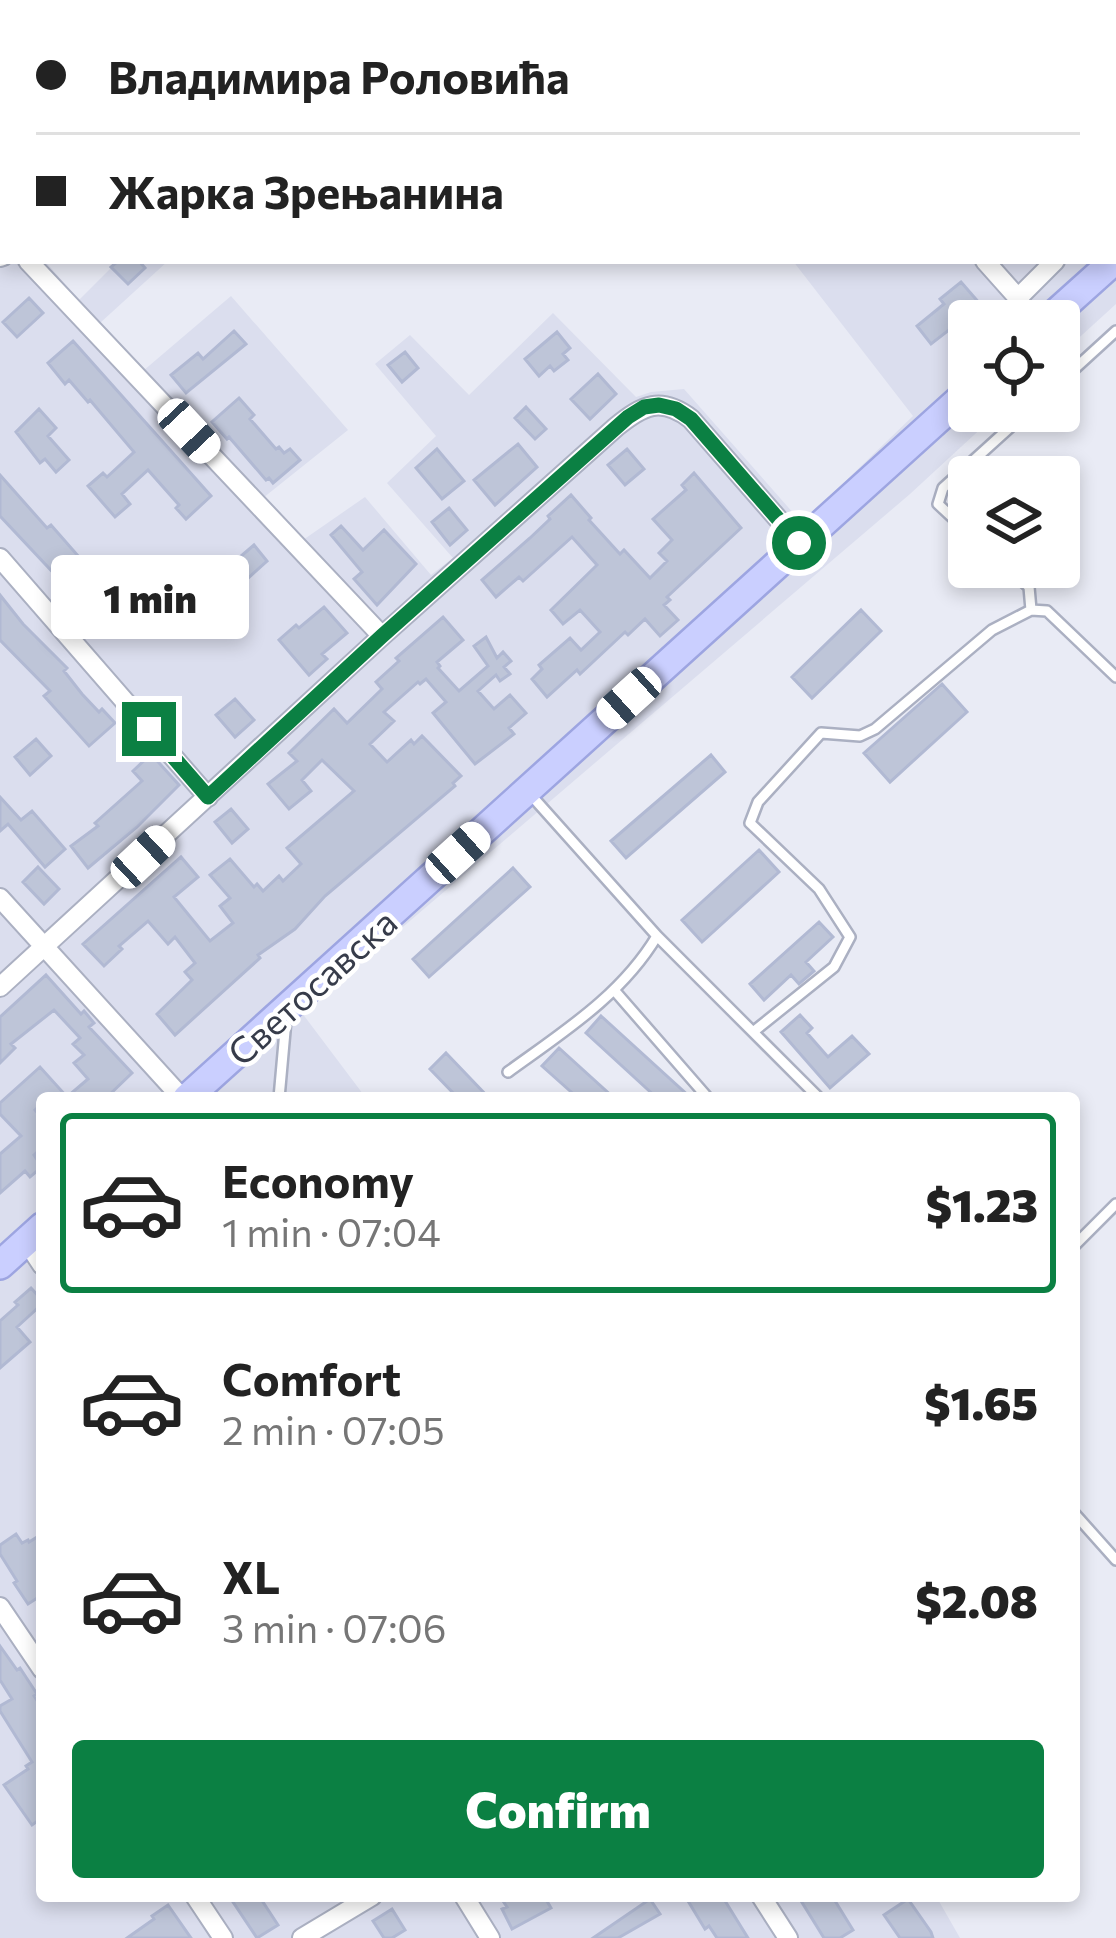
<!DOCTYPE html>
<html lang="en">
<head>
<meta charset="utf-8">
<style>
	body { margin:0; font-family:Commissioner,sans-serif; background:#f6f6f6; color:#222; height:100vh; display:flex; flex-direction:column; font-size:45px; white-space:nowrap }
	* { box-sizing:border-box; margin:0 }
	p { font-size:39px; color:#767676 }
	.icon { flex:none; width:66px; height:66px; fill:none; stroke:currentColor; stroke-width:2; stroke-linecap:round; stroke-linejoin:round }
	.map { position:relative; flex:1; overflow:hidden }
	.details { position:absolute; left:36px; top:1092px; width:1044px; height:810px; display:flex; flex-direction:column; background:#fff; border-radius:12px; box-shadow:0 6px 18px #0003 }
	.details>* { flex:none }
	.guide { position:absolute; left:0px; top:0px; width:1116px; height:264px; box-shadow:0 6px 18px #0003; display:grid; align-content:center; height:264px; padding:0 36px; background:#fff }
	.buttons { position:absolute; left:948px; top:300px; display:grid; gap:24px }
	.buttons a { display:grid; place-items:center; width:132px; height:132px; border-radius:12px; background:#fff; box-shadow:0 6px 18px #0003; font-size:60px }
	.end { position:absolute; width:54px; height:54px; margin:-27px; border:15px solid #0b8043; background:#fff; box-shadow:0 0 0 6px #fff }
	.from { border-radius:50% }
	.bubble { position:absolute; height:84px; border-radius:12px; background:#fff; box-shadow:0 6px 18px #0003; font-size:39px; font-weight:800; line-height:84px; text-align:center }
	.car { position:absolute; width:36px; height:72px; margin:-36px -18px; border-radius:15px; box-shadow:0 0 9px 3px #0007; background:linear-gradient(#fff 24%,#345 0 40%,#fff 0 76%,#345 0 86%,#fff 0) }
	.guide b { display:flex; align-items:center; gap:42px; height:114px; font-size:45px }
	.guide b+b { border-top:3px solid #e0e0e0 }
	.guide i { width:30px; height:30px; background:#222 }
	ul { padding:21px 0 0; list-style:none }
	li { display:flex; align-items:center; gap:36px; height:180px; margin:0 24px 18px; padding:0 12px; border:6px solid transparent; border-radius:12px }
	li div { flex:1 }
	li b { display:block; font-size:45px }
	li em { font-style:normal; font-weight:800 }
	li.selected { border-color:#0b8043 }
	li>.icon { width:108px; height:108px; stroke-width:1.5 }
	.button { display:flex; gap:24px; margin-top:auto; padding:24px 36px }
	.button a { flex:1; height:138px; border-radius:12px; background:#0b8043; color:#fff; font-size:48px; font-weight:800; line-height:138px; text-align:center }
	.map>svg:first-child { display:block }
	.residential { fill:#dbdeee }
	.building { fill:#bec5d8; stroke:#b1b9d3; stroke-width:3 }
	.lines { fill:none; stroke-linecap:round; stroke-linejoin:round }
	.lane-casing { stroke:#abb0c2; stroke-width:14 }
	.street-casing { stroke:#abb0c2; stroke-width:22 }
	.secondary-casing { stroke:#9da5e1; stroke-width:32 }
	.path { stroke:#9ba4c4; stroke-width:3; stroke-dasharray:6 6; stroke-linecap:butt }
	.lane { stroke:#fff; stroke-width:9 }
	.street { stroke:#fff; stroke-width:18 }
	.secondary { stroke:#cacfff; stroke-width:27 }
	.route { stroke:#0b8043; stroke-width:15 }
	.labels { text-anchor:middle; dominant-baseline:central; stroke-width:9; stroke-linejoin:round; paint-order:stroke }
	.street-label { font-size:36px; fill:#373c4a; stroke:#fff }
</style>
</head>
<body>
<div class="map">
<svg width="1116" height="1938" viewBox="0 0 1116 1938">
	<rect width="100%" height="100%" fill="#e9ebf5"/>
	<path class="residential" d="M570,0h381l3,3h-381z
		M3,14v247h42l34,39 39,-39h50l-68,62 43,48 88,-75 117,134 -85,68 40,42 62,-43 66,78 22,-17 -66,-75 49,-47 -61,-72 35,-29 59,60 84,-82 83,84 15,-5 33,-3 118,134 111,-107 -120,-155h320v-91l3,3v131l-57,52v-35h-90v90h31l-90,83 -608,519 64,85h-324v798h894l24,42h-960v-1921z"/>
	<path class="building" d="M118,261h21l6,7 -17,16 -17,-17z
		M961,282l20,23 -50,39 -14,-18 27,-22 -4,-5z
		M29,298l14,15 -26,24 -14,-15z
		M234,331l12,13 -60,49 -15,-18 27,-22 5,6z
		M557,332l13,16 -7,6 5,6 -14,11 -4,-5 -11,10 -14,-17z
		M73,341l138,155 -25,23 -10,-11 3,-3 -31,-35 -26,24 8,10 -15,13 -27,-31 15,-13 4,4 27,-25 -44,-52 -2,2 -19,-22 -4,4 -17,-21z
		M405,352l13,16 -16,14 -14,-17z
		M598,374l18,20 -26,25 -19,-20z
		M239,398l15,17 -4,4 26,30 3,-2 5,6 6,-4 10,11 -27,23 -4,-5 -3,2 -37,-43 -2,2 -15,-17z
		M526,407l20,22 -11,10 -20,-21z
		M39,409l17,19 -8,8 21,24 -13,12 -11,-13 -5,4 -24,-31z
		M518,444l19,23 -42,38 -21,-25z
		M437,449l27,32 -22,18 -26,-31z
		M627,449l17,20 -19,16 -17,-20z
		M694,473l47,55 -74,69 3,3 -6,5 14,15 -18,16 -15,-17 -17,16 -3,-3 -45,42 -3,-4 -30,27 -15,-18 10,-10 -3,-4 31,-27 11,12 19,-18 -20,-22 -17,14 -12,-14 46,-45 -25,-28 -49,44 -4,-4 -23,20 -14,-17 48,-42 20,-19 -2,-3 23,-21 20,23 -2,2 31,34 4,-4 26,28 17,-17 -8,-8 13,-13 -19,-21 33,-29 -4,-5z
		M0,475l47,53 4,-3 77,88 -19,19 -109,-116z
		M449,508l18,22 -17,15 -18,-23z
		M341,526l22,24 21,-20 32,34 -39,41 -23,-26 8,-7 -31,-37z
		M254,545l13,16 -20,18 -14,-16z
		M198,593l29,32 -9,8 -29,-32z
		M0,595l23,29 44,44 -3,3 18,23 17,18 3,-3 13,14 -26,23 -45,-50 6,-5 -50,-51z
		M324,607l23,26 -25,21 5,5 -18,16 -30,-35 17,-15 3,3z
		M861,610l20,21 -69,67 -20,-21z
		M443,617l20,23 -26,22 3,4 -2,2 21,23 29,-25 -14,-20 12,-9 11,21 6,-6 8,9 -7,6 6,7 -10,7 -4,-6 -18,16 16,18 16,-14 16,18 -17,15 5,6 -39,30 -42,-51 13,-11 -20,-23 -6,5 -2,-2 -34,30 10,9 -24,23 17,18 24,-22 3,4 8,-8 39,40 -8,7 2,3 -130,110 -30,33 -37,26 2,3 -85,77 -18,-21 35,-34 -7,-8 10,-9 -20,-26 -7,7 -20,-23 -29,25 3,3 -18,17 -21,-22 98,-87 17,20 -24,20 36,44 23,-18 -13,-17 10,-8 -20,-23 20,-16 24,28 3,-3 6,7 16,-15 4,5 18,-17 -14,-16 67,-57 -32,-31 -20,20 9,11 -22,18 -21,-25 29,-23 -8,-8 45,-44 13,14 35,-34 -6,-7 23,-21 -3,-3z
		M942,684l25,28 -77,70 -26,-29z
		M235,699l19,21 -19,17 -19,-22z
		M36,739l15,17 -21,19 -15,-18z
		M151,754l28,31 -42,42 -49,41 -17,-22 27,-20 -3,-3 47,-42 -9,-10z
		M711,755l14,17 -99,86 -15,-17z
		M0,797l21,23 11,-9 33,38 -20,18 -37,-43 -8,7z
		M231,809l17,20 -16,14 -17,-21z
		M759,850l20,22 -77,70 -20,-22z
		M38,867l21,22 -15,15 -21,-22z
		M513,868l17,19 -101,90 -16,-18z
		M819,922l14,15 -27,25 8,9 -15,13 -8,-9 -27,25 -14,-16z
		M46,975l35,39 3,-3 10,12 -5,4 43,46 -26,25h-64v6l-7,6 7,8v30l-8,7 8,12 -12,10 -5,-6 -25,22v-39l21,-18 -21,-22v-11l40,-36 27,30 21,-18 -14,-16 10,-8 -11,-11 7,-6 -26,-28 -43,34 4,4 -15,15v-46z
		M800,1015l12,13 -5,5 21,24 24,-21 17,18 -39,34 -49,-56z
		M601,1016l90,82h-34l-71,-65z
		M559,1048l55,50h-36l-36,-32z
		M446,1053l43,45h-31l-28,-29z
		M31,1288l11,12v4l-25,23 13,15 -30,26v-47l18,-16 -3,-3z
		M16,1534l6,9 6,-3 1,2 13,-8v61l-14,9 -14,-21 3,-2 -17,-27v-9z
		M0,1646l17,24 3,-2 17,26 -3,2 8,12v110l-10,7 -28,-40 24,-16 -2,-3 6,-4 -32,-51v-5l12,-7 -12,-19z
		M229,1896h30l19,29 -21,13z
		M512,1896h32l7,12 -39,21 -10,-20 5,-2 -4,-6z
		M685,1896h37l26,42h-31l-8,-12 -4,3z
		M798,1896h34l21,34 -13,8h-16z
		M650,1899l10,15 -42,24h-25z
		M908,1899l23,33 2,6h-33l-16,-23z
		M168,1905l23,33h-64l27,-19 -2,-3z
		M392,1909l13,21 -13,8h-8l-11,-17z"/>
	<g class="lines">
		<g class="lane-casing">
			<path id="lane" d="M1059,383l57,-52
				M969,533l-31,-29 5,-16 85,-77
				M1007,567l22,20 2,23
				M657,936l162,162
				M614,990l94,108
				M753,1032l81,-65 16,-30 -31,-48 -69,-66 8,-21 63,-69 39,3 15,-7 117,-99 39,-20 16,1 69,66
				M508,1072c55,-40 113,-76 149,-136l-127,-142
				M279,1098l7,-78
				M1074,1246l42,-42
				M1074,1513l42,47"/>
		</g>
		<g class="street-casing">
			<path id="street" d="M742,0l3,3
				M1113,203l3,-3
				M0,257l3,-1
				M28,261l354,375
				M985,261l33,37 12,23
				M1018,298l37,-37
				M0,558l208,239
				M0,898l182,200
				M0,987l382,-351 234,-209c27,-22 45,-31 75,-8l108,124
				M26,1241l16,24
				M0,1607l42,62
				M195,1896l28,42
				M464,1896l26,42
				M761,1896l27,42
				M302,1938l70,-42"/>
		</g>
		<g class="secondary-casing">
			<path id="secondary" d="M1047,321l69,-62
				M187,1098l782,-707
				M0,1265l42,-38"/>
		</g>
		<path class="path" d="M24,3l3,-3
			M0,24l3,-3
			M0,149l3,3"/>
		<use href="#lane" class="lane"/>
		<use href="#street" class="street"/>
		<use href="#secondary" class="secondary"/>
	</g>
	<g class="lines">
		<path class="route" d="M149,729l59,68 174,-161 246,-219 16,-10 15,-2 17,4 15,10 108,124"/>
	</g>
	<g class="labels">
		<g class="street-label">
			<text transform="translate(311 986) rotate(-42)">Светосавска</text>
		</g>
	</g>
</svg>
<div class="buttons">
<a><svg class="icon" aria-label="locate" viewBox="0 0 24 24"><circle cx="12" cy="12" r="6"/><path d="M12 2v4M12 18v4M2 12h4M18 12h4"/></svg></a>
<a><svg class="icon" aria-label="layers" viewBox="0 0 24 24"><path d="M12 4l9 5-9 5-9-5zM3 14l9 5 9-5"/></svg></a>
</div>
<i class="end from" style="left:799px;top:543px"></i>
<i class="end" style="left:149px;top:729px"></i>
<div class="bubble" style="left:51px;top:555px;width:198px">1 min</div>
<i class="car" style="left:189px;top:431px;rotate:137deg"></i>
<i class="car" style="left:629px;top:698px;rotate:228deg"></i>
<i class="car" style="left:458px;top:853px;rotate:48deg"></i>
<i class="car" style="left:143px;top:857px;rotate:47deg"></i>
<div class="guide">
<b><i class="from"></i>Владимира Роловића</b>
<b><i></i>Жарка Зрењанина</b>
</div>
<section class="details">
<ul>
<li class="selected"><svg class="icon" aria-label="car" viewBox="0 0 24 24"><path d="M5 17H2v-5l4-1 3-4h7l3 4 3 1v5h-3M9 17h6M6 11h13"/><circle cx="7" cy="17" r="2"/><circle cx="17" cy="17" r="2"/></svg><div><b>Economy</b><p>1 min · 07:04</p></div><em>$1.23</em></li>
<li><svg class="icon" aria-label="car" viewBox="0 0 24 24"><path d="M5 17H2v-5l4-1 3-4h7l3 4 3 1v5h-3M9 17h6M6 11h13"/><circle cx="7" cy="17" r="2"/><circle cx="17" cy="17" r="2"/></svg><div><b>Comfort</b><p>2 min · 07:05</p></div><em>$1.65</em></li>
<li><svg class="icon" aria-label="car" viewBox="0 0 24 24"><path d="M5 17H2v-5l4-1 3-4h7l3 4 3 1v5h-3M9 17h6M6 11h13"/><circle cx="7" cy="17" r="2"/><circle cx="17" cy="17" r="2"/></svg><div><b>XL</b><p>3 min · 07:06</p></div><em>$2.08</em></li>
</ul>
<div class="button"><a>Confirm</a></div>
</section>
</div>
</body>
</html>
